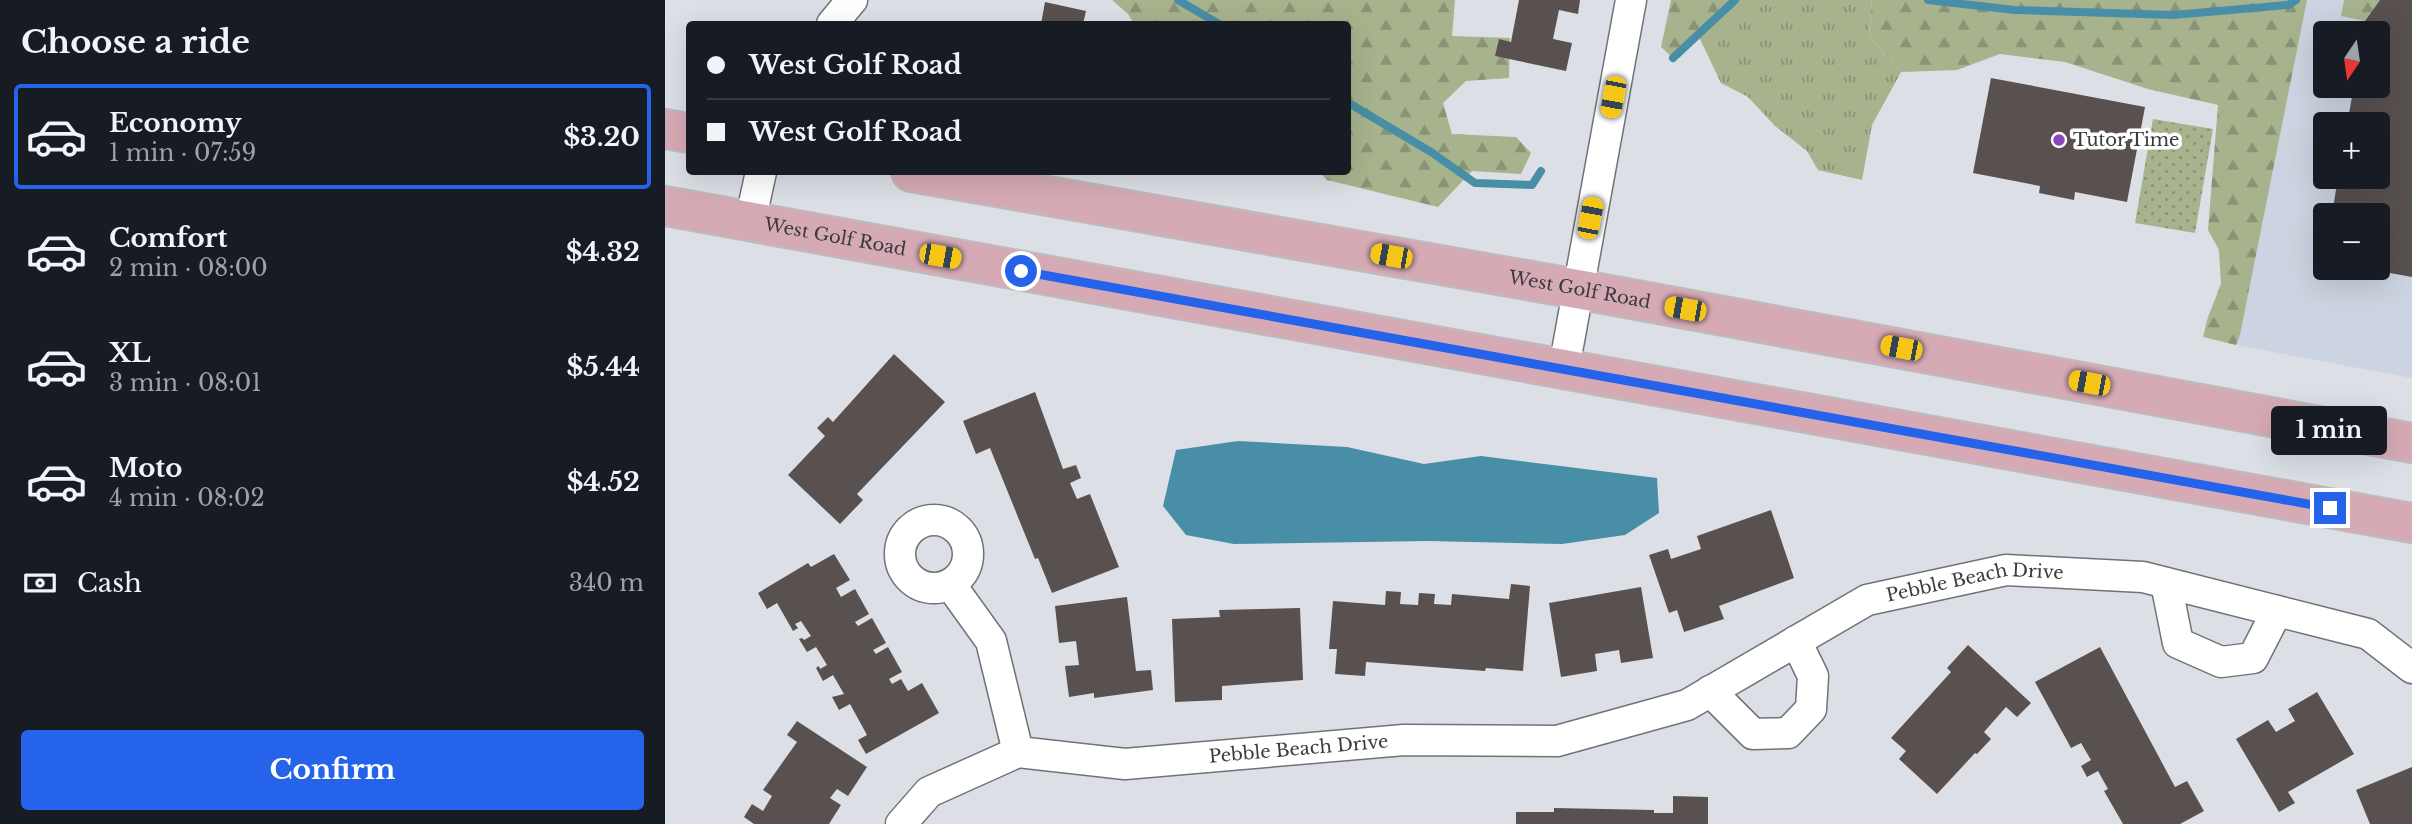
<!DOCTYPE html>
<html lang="en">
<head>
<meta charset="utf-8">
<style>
	body { margin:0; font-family:"Libre Baskerville",serif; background:#20242c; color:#f1f3f6; height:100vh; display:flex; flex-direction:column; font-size:26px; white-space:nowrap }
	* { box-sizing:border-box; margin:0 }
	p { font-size:23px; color:#9ea1a6 }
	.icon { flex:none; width:38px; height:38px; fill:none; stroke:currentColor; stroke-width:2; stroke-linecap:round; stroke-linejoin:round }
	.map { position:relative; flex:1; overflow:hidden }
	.panel { display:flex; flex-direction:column; background:#171b24; width:665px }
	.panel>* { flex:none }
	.hud { position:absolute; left:21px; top:21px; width:665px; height:154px; border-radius:7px; box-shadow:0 7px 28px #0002; display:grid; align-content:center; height:154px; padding:0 21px; background:#171b24 }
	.needle { width:46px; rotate:193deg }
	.tools { position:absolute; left:1648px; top:21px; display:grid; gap:14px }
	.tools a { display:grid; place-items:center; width:77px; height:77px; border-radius:7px; background:#171b24; box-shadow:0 7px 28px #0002; font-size:35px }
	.end { position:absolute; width:32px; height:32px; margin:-16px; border:9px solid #2563eb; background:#fff; box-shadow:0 0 0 4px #fff }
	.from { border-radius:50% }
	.bubble { position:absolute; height:49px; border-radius:7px; background:#171b24; box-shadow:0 7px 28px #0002; font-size:23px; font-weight:700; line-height:49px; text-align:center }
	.car { position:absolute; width:21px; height:42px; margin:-21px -10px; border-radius:9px; box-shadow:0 0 5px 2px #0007; background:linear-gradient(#f5c518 24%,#345 0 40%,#f5c518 0 76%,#345 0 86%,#f5c518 0) }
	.hud b { display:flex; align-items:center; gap:24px; height:66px; font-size:26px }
	.hud b+b { border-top:2px solid #363941 }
	.hud i { width:18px; height:18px; background:#f1f3f6 }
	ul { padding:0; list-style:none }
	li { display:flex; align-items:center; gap:21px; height:105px; margin:0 14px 10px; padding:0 7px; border:4px solid transparent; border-radius:7px }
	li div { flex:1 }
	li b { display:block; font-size:26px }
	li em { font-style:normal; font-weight:700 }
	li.current { border-color:#2563eb }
	li>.icon { width:63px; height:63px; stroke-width:1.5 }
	h2 { padding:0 21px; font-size:32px; line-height:84px }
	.pay { display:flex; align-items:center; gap:18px; height:77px; padding:0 21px; font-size:26px }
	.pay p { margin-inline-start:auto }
	.action { display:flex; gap:14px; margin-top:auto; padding:14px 21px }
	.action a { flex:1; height:80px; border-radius:7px; background:#2563eb; color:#fff; font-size:28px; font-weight:700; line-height:80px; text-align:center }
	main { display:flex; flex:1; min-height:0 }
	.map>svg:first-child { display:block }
	.built { fill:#ccd4e1; fill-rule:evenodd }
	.grass { fill:url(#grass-tufts) }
	.forest { fill:url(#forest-firs) }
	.park { fill:url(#park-dots) }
	.water { fill:#488ea6 }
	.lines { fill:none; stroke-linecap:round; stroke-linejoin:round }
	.stream { stroke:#488ea6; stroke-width:8 }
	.building { fill:#585150 }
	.minor-casing { stroke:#6f7378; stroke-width:33 }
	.primary-casing { stroke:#bcbcbd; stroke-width:42 }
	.minor { stroke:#fff; stroke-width:30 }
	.primary { stroke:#d6aab5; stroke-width:38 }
	.route { stroke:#2563eb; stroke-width:9 }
	.poi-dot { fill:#8a45b8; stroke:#fff; stroke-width:2.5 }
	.labels { text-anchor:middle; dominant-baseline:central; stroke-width:7; stroke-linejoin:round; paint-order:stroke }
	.poi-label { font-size:18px; fill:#3a3b3e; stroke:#fff; text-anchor:start }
	.street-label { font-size:18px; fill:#3a3b3e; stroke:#fff }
</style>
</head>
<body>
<main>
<section class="panel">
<h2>Choose a ride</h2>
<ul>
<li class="current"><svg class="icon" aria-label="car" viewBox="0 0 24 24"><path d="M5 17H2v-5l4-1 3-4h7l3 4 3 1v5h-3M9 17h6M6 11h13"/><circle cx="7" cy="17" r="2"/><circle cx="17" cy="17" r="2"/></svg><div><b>Economy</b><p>1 min · 07:59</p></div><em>$3.20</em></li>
<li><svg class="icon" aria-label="car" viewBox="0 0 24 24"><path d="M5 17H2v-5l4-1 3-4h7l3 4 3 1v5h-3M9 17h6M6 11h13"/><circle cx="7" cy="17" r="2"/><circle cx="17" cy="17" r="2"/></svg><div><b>Comfort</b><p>2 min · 08:00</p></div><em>$4.32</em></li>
<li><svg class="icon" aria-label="car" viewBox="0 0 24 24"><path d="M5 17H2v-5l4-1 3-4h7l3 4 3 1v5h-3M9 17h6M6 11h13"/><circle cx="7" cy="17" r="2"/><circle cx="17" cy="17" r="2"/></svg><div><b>XL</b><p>3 min · 08:01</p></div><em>$5.44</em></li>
<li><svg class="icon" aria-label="car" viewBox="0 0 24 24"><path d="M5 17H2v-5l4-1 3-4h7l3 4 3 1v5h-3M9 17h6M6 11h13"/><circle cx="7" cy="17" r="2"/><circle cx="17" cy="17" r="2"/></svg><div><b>Moto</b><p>4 min · 08:02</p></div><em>$4.52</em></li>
</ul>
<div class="pay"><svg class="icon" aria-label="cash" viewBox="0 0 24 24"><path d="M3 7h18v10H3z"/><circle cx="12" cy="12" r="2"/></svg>Cash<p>340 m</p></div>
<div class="action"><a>Confirm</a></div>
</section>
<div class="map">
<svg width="1747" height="824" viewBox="0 0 1747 824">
	<defs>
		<pattern id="grass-tufts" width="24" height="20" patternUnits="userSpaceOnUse" patternTransform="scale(1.75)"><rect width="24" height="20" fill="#a7b38d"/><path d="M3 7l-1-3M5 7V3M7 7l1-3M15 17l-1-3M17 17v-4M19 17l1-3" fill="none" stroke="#899375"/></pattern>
		<pattern id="forest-firs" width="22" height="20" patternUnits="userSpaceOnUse" patternTransform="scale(1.75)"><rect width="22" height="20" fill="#a7b38d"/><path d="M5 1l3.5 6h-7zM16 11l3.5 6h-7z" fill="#899375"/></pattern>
		<pattern id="park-dots" width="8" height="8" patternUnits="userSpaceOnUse" patternTransform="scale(1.75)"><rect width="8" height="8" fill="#a7b38d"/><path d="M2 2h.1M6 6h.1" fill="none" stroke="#899375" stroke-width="1.8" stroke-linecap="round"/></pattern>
	</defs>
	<rect width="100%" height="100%" fill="#dce0e6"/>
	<path class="built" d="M1642,0h105v378l-176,-33 4,-10zM1661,33h52v53h-52zM1661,124h52v53h-52zM1661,215h52v53h-52z"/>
	<path class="grass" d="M1070,0h137l-3,36 32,36 -29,53 -10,55 -44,-10 -11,-19 -32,-25 -27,-29 -27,-14 -23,-48z"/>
	<path class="forest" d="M447,0h343l-3,36 58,2 -1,40 -43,3 -23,22 9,31 64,3 15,16 -10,21 -49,-3 -34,36 -111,-27 -8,-8h28v-148h-213l-6,-10z
		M1006,0h64l-62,58 -12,-11z
		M1207,0h435l-67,335 -4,10 -33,-8 5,-20 13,-33 -2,-34 -11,-20 10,-125 -70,-16 -83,-27 -65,-8 -43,16 -56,2 -32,-36z
		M1679,0h36l-15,21 -24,-5z"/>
	<path class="park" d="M1488,119l60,10 -18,104 -60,-10z"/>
	<path class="water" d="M573,441l109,6 77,17 57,-8 176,22 2,35 -34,22 -63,9 -134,-3 -194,3 -48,-9 -23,-29 13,-56z"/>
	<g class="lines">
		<path class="stream" d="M513,0l41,24
			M1263,0l87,10 158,5 115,-10 8,-5
			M1008,58l62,-58
			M682,102l84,50 44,31 57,2 9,-14"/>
	</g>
	<path class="building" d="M854,0h61l-2,14 -19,-4 -6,29 19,4 -6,28 -71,-15 4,-17 12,3z
		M1715,0h32v277l-44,-8 10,-1v-53h-46l6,-38h40v-53h-31l7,-38h24v-53h-15l2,-12z
		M380,2l41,9 -3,13h-42z
		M1326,78l154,29 -18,95 -52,-10 -1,8 -35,-7 1,-7 -67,-13z
		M229,354l51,48 -88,92 6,6 -23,24 -52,-49 37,-39 -8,-8 11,-11 5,5z
		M370,392l28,77 13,-4 5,13 -11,5 7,16 13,-5 29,73 -67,26 -14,-35 -3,1 -45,-111 -14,6 -13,-33z
		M1106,510l23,68 -75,28 5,13 -40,13 -7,-22 -8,3 -20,-58 19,-6 3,10 30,-10 -4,-13z
		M169,554l16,26 -14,8 5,9 14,-8 14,25 -14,8 3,4 14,-8 14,25 -13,7 3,4 12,-7 14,25 -13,7 3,5 9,-5 7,12 14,-8 17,30 -73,41 -8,-14 9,-5 -17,-31 -11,6 -7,-13 12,-3 -11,-19 -10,6 -7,-13 3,-2 1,3 7,-4 -11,-18 -9,5 -8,-13 3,-1 2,2 7,-4 -10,-15 -6,3 3,4 -5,3 -16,-28 -10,6 -9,-16 50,-30 3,4z
		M846,584l19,2 -7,85 -37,-3 -1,3 -119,-9 -1,14 -30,-2 2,-25h-8l4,-48 52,4 1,-14 15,1 -1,12 18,1 1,-12 16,1 -1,10 17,1 1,-11 57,5z
		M976,587l12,71 -32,5 -2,-13 -24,4 2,17 -36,6 -12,-74z
		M462,597l9,74 15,-1 2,20 -59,8v-5l-25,4 -4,-31 14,-1 -3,-24 -17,2 -4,-37z
		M635,608l3,72 -81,6v14l-47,2 -3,-83 48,-2 -1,-7z
		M1303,645l63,58 -14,14 -11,-10 -22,25 7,7 -14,15 -2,-1 -38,41 -38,-35 7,-8 -15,-13 60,-66 -4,-4z
		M1435,647l75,140 12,-6 17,30 -24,13h-57l-19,-33 4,-2 -10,-18 -11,6 -6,-11 10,-6 -10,-17 -10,5 -36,-66z
		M1652,692l37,62 -66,38 7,11 -16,9 -43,-73 32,-19 8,12 19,-11 -7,-12z
		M132,721l70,46 -19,29 -11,-7 -7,9 11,7 -12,19h-75l-10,-7 8,-13 11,7 9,-15 -9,-6 34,-48 -10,-7z
		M1747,767v57h-42l-14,-34z
		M1008,796l35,1v27h-192v-12h38v-4l100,2v3h19z"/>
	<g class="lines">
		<g class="minor-casing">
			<g id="minor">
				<path d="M167,24l20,-24"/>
				<path d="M85,222l11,-50"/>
				<path d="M899,368l67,-368"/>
				<circle cx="269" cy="554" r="34"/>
				<path d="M1501,583l12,60 43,19 32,-4 24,-47"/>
				<path d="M285,584l41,57 27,111"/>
				<path d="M1045,691l43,43 35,-1 23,-24 2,-33 -17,-35"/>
				<path id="s1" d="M236,824l28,-32 89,-40 107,12 279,-24 153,1 130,-36 180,-105 139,-30 137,7 225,57 44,34"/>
			</g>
		</g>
		<g class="primary-casing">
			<g id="primary">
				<path d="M0,129l24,4"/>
				<path id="s2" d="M246,172l666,117 835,154"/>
				<path id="s3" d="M0,206l1747,317"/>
			</g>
		</g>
		<use href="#minor" class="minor"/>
		<use href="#primary" class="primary"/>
	</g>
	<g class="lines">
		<path class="route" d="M356,271l1309,237"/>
	</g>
	<circle class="poi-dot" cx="1394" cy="140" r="7"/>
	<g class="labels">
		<g class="poi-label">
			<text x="1408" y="140">Tutor Time</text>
		</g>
		<g class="street-label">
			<text stroke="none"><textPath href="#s3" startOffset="173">West Golf Road</textPath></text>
			<text stroke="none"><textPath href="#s2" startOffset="679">West Golf Road</textPath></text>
			<text stroke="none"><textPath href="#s1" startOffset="1134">Pebble Beach Drive</textPath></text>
			<text stroke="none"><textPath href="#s1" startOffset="422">Pebble Beach Drive</textPath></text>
		</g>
	</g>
</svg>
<div class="tools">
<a><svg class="needle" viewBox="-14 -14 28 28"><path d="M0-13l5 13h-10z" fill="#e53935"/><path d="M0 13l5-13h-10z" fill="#9ea1a6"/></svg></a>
<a>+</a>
<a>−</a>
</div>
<i class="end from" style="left:356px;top:271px"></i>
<i class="end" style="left:1665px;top:508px"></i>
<div class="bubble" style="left:1606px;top:406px;width:116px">1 min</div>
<i class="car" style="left:948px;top:97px;rotate:191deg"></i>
<i class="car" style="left:925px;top:218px;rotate:11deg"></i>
<i class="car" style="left:275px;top:256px;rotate:100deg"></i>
<i class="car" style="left:726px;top:256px;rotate:280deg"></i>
<i class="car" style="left:1020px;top:309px;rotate:280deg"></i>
<i class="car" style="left:1236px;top:348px;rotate:281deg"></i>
<i class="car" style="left:1424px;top:383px;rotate:281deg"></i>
<div class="hud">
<b><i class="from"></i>West Golf Road</b>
<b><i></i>West Golf Road</b>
</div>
</div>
</main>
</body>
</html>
